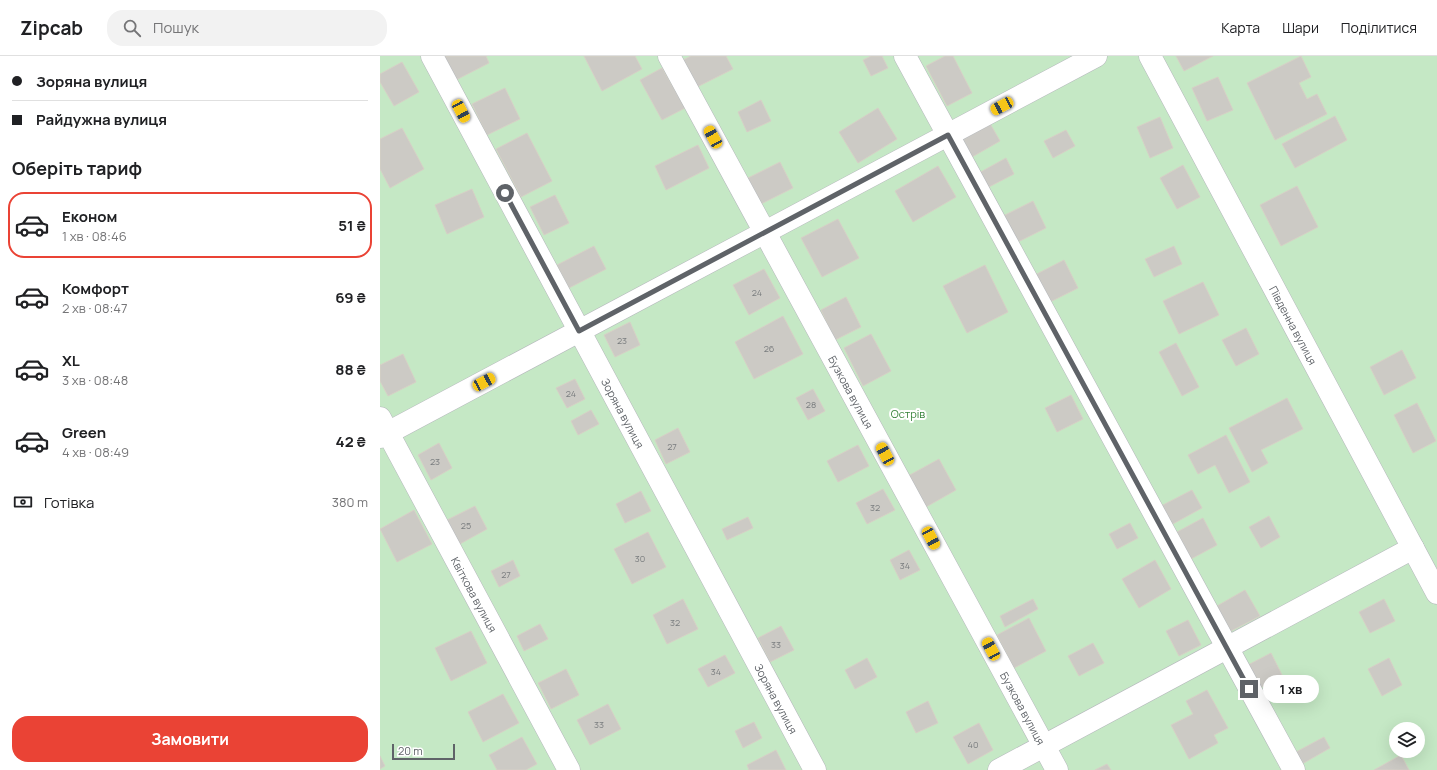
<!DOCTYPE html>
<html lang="uk">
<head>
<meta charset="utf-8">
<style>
	body { margin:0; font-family:Manrope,sans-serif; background:#f2f2f2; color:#202124; height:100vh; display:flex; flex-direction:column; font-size:15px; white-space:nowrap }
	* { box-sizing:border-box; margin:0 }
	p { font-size:13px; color:#757577 }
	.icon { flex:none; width:22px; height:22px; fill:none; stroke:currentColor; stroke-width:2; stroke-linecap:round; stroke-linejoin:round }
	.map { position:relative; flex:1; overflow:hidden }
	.panel { display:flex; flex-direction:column; background:#fff; width:380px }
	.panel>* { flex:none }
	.banner { display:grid; align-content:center; height:88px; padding:0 12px; background:#fff }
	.controls { position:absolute; left:1009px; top:666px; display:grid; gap:8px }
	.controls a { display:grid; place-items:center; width:36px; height:36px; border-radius:50%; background:#fff; box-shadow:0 4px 16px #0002; font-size:20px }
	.scale { position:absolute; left:12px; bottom:10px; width:63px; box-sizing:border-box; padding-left:4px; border:2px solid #5f6368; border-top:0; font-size:11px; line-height:14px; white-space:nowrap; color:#5f6368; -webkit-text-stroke:3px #fff; paint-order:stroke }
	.end { position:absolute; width:18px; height:18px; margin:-9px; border:5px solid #5f6368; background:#fff; box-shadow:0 0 0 2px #fff }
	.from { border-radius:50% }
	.bubble { position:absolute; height:28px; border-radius:14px; background:#fff; box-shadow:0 4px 16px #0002; font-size:13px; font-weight:700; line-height:28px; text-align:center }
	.car { position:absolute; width:12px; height:24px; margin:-12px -6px; border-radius:5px; box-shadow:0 0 3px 1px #0007; background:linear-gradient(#f5c518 24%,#345 0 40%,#f5c518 0 76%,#345 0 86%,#f5c518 0) }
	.banner b { display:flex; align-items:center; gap:14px; height:38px; font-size:15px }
	.banner b+b { border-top:1px solid #e0e0e0 }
	.banner i { width:10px; height:10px; background:#202124 }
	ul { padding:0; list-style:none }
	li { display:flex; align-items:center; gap:12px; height:66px; margin:0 8px 6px; padding:0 4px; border:2px solid transparent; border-radius:16px }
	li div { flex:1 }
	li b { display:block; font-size:15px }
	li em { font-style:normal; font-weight:700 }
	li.on { border-color:#ea4335 }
	li>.icon { width:36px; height:36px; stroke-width:1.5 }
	h2 { padding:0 12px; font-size:18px; line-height:48px }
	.pay { display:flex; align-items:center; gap:10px; height:44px; padding:0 12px; font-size:15px }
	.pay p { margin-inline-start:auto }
	.cta { display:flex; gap:8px; margin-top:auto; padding:8px 12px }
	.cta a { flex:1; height:46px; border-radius:16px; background:#ea4335; color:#fff; font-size:16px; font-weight:700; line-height:46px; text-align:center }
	header { display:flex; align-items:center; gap:24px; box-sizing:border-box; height:56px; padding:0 20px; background:#fff; border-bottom:1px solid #e0e0e0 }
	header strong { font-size:19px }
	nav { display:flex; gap:22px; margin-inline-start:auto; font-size:14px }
	.search { width:280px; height:36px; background:#f2f2f2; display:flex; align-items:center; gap:10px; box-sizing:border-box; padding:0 14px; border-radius:16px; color:#757577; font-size:15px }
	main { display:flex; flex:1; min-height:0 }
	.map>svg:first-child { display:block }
	.green { fill:#c5e8c5; fill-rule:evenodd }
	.building { fill:#cccac5; stroke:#d6d1c6 }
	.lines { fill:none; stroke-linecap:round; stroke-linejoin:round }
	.minor-casing { stroke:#b5b8bc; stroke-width:23 }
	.minor { stroke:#fff; stroke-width:22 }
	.route { stroke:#5f6368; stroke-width:5 }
	.labels { text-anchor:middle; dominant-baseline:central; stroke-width:4; stroke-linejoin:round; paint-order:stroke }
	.number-label { font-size:9px; fill:#7a7d7f }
	.street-label { font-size:11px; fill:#5f6368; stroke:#fff }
	.park-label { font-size:11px; fill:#348238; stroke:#fff }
</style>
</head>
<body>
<header>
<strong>Zipcab</strong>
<div class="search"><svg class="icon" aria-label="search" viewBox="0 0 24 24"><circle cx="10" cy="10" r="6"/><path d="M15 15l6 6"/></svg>Пошук</div>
<nav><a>Карта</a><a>Шари</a><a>Поділитися</a></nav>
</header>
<main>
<section class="panel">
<div class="banner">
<b><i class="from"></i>Зоряна вулиця</b>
<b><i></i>Райдужна вулиця</b>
</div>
<h2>Оберіть тариф</h2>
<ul>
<li class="on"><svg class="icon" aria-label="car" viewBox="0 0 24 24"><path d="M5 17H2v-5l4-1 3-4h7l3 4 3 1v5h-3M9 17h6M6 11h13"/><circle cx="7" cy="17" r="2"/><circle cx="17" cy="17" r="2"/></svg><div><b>Економ</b><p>1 хв · 08:46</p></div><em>51 ₴</em></li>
<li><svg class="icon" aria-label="car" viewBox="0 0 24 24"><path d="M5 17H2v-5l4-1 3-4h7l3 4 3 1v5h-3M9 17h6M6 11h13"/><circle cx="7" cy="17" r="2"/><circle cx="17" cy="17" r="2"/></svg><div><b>Комфорт</b><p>2 хв · 08:47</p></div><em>69 ₴</em></li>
<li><svg class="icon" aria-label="car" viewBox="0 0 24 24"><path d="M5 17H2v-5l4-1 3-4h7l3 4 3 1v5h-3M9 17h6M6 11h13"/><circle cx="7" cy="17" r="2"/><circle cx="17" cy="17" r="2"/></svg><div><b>XL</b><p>3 хв · 08:48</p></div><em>88 ₴</em></li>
<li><svg class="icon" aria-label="car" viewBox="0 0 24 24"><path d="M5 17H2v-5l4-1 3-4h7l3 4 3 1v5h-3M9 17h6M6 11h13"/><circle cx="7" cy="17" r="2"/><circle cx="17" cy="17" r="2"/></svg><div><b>Green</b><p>4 хв · 08:49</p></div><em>42 ₴</em></li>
</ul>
<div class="pay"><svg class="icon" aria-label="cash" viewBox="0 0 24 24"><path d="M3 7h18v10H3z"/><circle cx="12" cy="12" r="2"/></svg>Готівка<p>380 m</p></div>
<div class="cta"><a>Замовити</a></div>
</section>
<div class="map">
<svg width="1057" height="714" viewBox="0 0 1057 714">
	<rect width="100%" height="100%" fill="#f1efe8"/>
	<path class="green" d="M0,0h1057v714h-1057zM1016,673h22v22h-22z"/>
	<path class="building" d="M61,0h45l3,7 -35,18z
		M204,0h51l7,13 -40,22z
		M311,0h35l7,13 -36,18 -14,-27z
		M491,0h11l6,12 -17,8 -8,-16z
		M565,0h8l19,37 -25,13 -21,-40z
		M796,0h37l-29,15z
		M921,0l10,21 -12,6 8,16 10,-5 10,20 -52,26 -28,-57z
		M22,6l17,30 -25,14 -14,-24v-8z
		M282,12l23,40 -23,12 -22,-40z
		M838,21l15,33 -26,11 -15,-33z
		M125,32l15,31 -33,16 -15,-31z
		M381,44l10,21 -24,11 -9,-20z
		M498,52l19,31 -39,24 -19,-31z
		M955,60l12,24 -52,28 -13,-24z
		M780,61l13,31 -23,10 -13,-31z
		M608,64l12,21 -28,16 -13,-20z
		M22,72l22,41 -34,19 -10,-19v-30z
		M686,74l9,16 -22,12 -9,-17z
		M147,77l25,48 -31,16 -25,-48z
		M318,89l11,23 -43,22 -11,-24z
		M626,102l8,16 -29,15 -8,-15z
		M400,106l13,26 -34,17 -13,-26z
		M803,109l17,32 -23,12 -17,-31z
		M558,110l18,31 -43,25 -18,-31z
		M917,130l21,41 -37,19 -21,-41z
		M92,133l12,28 -37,17 -12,-29z
		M175,139l14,28 -25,12 -14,-28z
		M653,145l13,27 -30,15 -13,-27z
		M458,163l21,39 -37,19 -21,-39z
		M214,190l12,23 -37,19 -12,-23z
		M794,190l8,18 -28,13 -9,-18z
		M684,204l14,28 -32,16 -13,-28z
		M605,209l23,47 -41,21 -24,-47z
		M384,213l16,29 -31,17 -16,-30z
		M823,226l16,33 -40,19 -16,-33z
		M466,241l15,30 -26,13 -14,-30z
		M403,260l20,38 -49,25 -19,-37z
		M250,266l10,23 -25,12 -11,-22z
		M866,272l13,26 -23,12 -14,-26z
		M491,278l20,37 -28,15 -19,-38z
		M796,287l23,44 -17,9 -23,-44z
		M1022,294l14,28 -32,17 -14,-28z
		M23,298l13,28 -28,14 -8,-15v-16z
		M195,323l10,20 -18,9 -11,-20z
		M433,333l12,22 -17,9 -12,-22z
		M691,339l12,24 -26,13 -12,-24z
		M907,342l16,31 -42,21 7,13 -16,9 -23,-44z
		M1037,347l19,38 -23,12 -19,-38z
		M211,354l8,14 -21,11 -7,-14z
		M298,372l12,24 -24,12 -11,-24z
		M846,379l24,47 -21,11 -14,-28 -17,9 -10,-19z
		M59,387l13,25 -21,12 -13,-25z
		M478,389l11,21 -31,16 -11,-21z
		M559,403l17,31 -30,17 -18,-31z
		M503,433l12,21 -28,14 -11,-21z
		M812,434l10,18 -31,17 -10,-19z
		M261,435l10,20 -26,12 -9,-19z
		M95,450l12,23 -29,16 -13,-24z
		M34,454l18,34 -35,18 -17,-33z
		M889,460l11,21 -19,11 -12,-21z
		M368,461l5,11 -26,12 -5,-11z
		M823,462l14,27 -26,14 -14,-27z
		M750,467l8,15 -21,11 -8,-15z
		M268,476l18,35 -34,17 -18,-35z
		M529,494l11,20 -20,10 -10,-20z
		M133,504l7,16 -21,11 -8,-16z
		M775,504l16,29 -32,19 -17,-29z
		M865,534l15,26 -29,15 -14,-25z
		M303,543l15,30 -31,15 -14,-29z
		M653,543l5,10 -33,18 -5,-11z
		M1004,543l11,22 -25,12 -11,-21z
		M649,562l17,33 -32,17 -17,-33z
		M808,564l13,25 -22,11 -13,-25z
		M160,568l8,15 -24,12 -7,-15z
		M401,570l13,24 -24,12 -12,-24z
		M91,575l16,32 -36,18 -16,-33z
		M713,587l11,20 -25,13 -11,-20z
		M891,597l12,24 -23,11 -12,-23z
		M345,599l10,18 -27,14 -10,-18z
		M487,602l10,19 -22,12 -10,-19z
		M1009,602l13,27 -20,11 -14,-27z
		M186,613l13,26 -28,14 -13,-26z
		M827,634l21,38 -14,7 4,8 -29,16 -18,-34 22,-11 -7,-13z
		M123,638l16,29 -36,19 -15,-30z
		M548,645l10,22 -22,10 -10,-21z
		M228,648l13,25 -31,16 -13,-25z
		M374,666l8,16 -19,10 -8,-17z
		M599,667l14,27 -25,14 -15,-27z
		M142,681l15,27 -11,6h-29l-8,-15z
		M944,681l6,11 -28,16 -6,-12z
		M396,694l10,20h-37l-2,-5z
		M1021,699l8,15h-35z
		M0,700l5,10 -5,3z
		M727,708l4,6h-16z"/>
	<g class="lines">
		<g class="minor-casing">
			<g id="minor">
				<path id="s1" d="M52,0l383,714"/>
				<path id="s2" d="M289,0l388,714"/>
				<path d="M525,0l389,714"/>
				<path id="s3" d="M770,0l287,537"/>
				<path id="s4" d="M0,362l189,352"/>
				<path d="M0,381l716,-381"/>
				<path d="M619,714l414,-222"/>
			</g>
		</g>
		<use href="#minor" class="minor"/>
	</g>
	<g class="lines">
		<path class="route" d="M125,137l74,138 369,-196 301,554"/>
	</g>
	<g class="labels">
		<g class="number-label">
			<text x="377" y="236">24</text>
			<text x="242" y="284">23</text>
			<text x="389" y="292">26</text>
			<text x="191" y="337">24</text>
			<text x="431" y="348">28</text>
			<text x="292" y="390">27</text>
			<text x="55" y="405">23</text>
			<text x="495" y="451">32</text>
			<text x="86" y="469">25</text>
			<text x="260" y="502">30</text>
			<text x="525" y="509">34</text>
			<text x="126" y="518">27</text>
			<text x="295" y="566">32</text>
			<text x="396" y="588">33</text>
			<text x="336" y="615">34</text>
			<text x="219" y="668">33</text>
			<text x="593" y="688">40</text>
		</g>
		<g class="street-label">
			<text stroke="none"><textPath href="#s3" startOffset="305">Південна вулиця</textPath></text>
			<text stroke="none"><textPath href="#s2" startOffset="382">Бузкова вулиця</textPath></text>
			<text stroke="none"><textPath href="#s1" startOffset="405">Зоряна вулиця</textPath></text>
			<text stroke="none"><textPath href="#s4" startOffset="200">Квіткова вулиця</textPath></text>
			<text stroke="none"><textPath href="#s1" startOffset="729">Зоряна вулиця</textPath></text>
			<text stroke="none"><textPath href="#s2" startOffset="742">Бузкова вулиця</textPath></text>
		</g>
		<g class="park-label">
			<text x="528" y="357">Острів</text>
		</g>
	</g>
</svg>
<div class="controls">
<a><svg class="icon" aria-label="layers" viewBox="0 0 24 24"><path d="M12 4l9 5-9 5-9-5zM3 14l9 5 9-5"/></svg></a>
</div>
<div class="scale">20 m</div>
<i class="end from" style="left:125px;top:137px"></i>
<i class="end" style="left:869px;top:633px"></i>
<div class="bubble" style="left:883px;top:619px;width:56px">1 хв</div>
<i class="car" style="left:622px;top:50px;rotate:242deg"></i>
<i class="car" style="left:81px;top:55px;rotate:152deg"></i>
<i class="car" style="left:333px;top:81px;rotate:331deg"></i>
<i class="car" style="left:104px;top:326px;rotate:62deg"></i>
<i class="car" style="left:505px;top:398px;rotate:332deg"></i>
<i class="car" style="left:551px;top:482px;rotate:152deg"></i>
<i class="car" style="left:611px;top:593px;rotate:332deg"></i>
</div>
</main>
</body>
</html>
